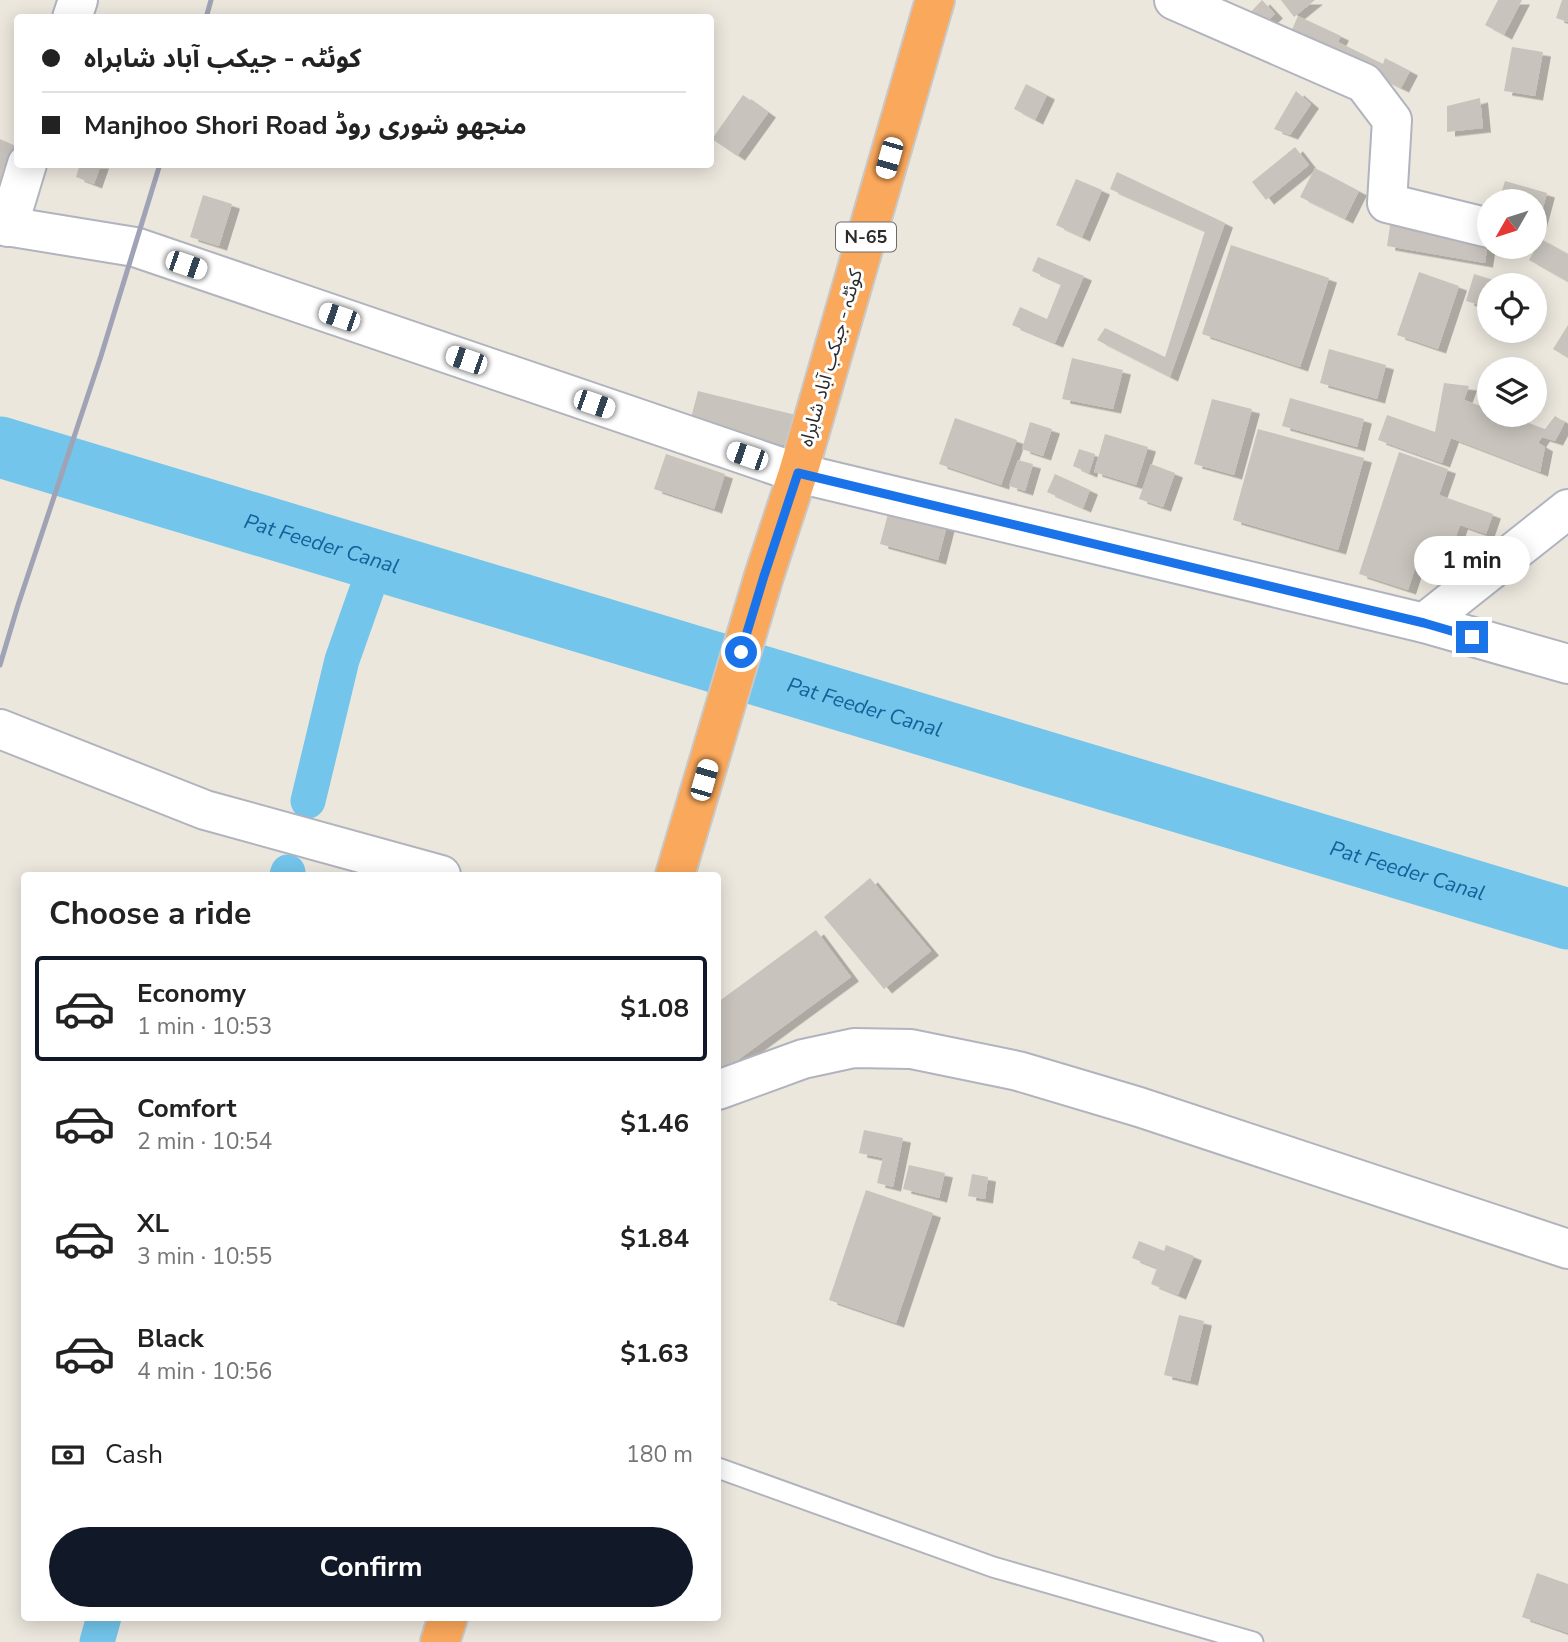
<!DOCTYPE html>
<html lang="en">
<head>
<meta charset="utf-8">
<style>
	body { margin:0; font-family:"Nunito Sans","Noto Sans Arabic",sans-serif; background:#f2f2f2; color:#222; height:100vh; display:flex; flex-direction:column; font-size:26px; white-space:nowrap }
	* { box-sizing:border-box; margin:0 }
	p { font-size:23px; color:#767676 }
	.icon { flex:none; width:38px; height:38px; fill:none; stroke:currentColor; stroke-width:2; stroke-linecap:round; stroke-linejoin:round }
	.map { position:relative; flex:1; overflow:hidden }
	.panel { position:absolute; left:21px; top:872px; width:700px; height:749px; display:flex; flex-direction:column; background:#fff; border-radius:7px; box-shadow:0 4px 18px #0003 }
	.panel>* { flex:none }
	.banner { position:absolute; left:14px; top:14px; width:700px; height:154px; border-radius:7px; box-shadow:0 4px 18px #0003; display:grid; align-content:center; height:154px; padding:0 28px; background:#fff }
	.needle { width:46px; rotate:231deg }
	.tools { position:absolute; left:1477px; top:189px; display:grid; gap:14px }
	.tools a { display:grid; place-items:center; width:70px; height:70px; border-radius:50%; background:#fff; box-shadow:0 4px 18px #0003; font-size:35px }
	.end { position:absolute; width:32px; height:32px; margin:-16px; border:9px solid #1a73e8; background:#fff; box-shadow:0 0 0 4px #fff }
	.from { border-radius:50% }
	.bubble { position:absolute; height:49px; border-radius:24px; background:#fff; box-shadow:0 4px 18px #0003; font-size:23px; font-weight:700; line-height:49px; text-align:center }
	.car { position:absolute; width:21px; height:42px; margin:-21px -10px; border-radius:9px; box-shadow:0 0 5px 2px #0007; background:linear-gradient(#fff 24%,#345 0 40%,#fff 0 76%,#345 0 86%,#fff 0) }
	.banner b { display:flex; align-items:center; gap:24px; height:66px; font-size:26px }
	.banner b+b { border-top:2px solid #e0e0e0 }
	.banner i { width:18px; height:18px; background:#222 }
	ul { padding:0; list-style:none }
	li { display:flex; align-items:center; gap:21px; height:105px; margin:0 14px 10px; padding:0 14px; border:4px solid transparent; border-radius:7px }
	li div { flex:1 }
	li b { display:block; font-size:26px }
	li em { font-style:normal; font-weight:700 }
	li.selected { border-color:#111827 }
	li>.icon { width:63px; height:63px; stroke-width:1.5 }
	h2 { padding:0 28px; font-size:32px; line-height:84px }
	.pay { display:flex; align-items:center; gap:18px; height:77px; padding:0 28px; font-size:26px }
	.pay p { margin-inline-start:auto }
	.primary-button { display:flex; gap:14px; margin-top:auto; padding:14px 28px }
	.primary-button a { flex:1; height:80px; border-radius:42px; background:#111827; color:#fff; font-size:28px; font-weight:700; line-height:80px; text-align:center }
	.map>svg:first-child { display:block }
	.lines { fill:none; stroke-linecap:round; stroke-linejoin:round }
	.canal { stroke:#73c5eb; stroke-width:35 }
	.river { stroke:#73c5eb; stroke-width:61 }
	.building { fill:#c8c3bd; filter:url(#shadow) }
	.lane-casing { stroke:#b1b3be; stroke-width:23 }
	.street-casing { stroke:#b1b3be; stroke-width:42 }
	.secondary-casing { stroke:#b1b3be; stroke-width:42 }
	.highway-casing { stroke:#c8c8c8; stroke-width:42 }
	.lane { stroke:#fff; stroke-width:19 }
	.street { stroke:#fff; stroke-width:38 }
	.secondary { stroke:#fff; stroke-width:38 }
	.highway { stroke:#faa85b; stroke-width:38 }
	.rail { stroke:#a0a2b5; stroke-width:5 }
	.route { stroke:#1a73e8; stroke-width:9 }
	.labels { text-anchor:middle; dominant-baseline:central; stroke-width:6; stroke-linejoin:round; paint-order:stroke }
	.shield { fill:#fff; stroke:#6b6b6b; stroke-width:2 }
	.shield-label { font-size:18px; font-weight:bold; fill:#2b2b2b }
	.street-label { font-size:19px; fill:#2b2b2b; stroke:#fff }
	.water-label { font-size:21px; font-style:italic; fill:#116399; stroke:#fff }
</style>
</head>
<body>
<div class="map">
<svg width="1568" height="1642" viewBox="0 0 1568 1642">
	<defs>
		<filter id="shadow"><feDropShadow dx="8" dy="4.5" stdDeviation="0" flood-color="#0004"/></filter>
	</defs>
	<rect width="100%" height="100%" fill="#ece7dd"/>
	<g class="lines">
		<path class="canal" d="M308,801l34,-141 35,-99
			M287,875l1,-3
			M97,1642l7,-25"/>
		<path class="river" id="s1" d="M0,447l1568,472"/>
	</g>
	<path class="building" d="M1262,0l13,14 -15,13 -12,-12z
		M1281,0h34l-21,17z
		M1498,0h24l-18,35 -19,-10z
		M1562,0h6v22l-12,-4z
		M1298,16l43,20 -3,6 45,22 2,-6 25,13 -9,17 -111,-54z
		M1512,47l31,5 -8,44 -31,-5z
		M1026,84l21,11 -12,25 -21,-11z
		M1296,91l15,13 -21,31 -16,-6z
		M743,95l25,18 -31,43 -25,-17z
		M1480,98l3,30 -36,4v-26z
		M0,139l18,8v17l-9,24 -9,-4z
		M1295,147l14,18 -43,35 -14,-18z
		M80,164h21l-7,20 -18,-7z
		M1315,168l44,23 -14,28 -45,-22z
		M1117,172l108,51 -55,154 -73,-37 8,-12 60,29 40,-126 -95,-42z
		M1076,179l26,11 -20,47 -26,-12z
		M1505,181l42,12 -9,33 -3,-1v-24h-36z
		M203,195l29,9 -13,42 -29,-9z
		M1391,219l98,17 -4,27 -98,-17z
		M1541,239l27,15v28l-39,-22z
		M1231,245l98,33 -29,89 -98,-33z
		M1038,257l46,19 -29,67 -43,-18 8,-18 27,12 14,-35 -29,-13z
		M1419,272l40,14 -21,63 -41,-14z
		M1474,274l29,9v2h-14v23l-23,-7z
		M1568,325v33l-15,-9z
		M1329,349l57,16 -9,34 -57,-16z
		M1072,358l51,12 -10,39 -51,-10z
		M1444,383l25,3 -5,14 25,9v6h18l38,14 10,-13 10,6 -10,19 -13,-4 -4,6 7,4 -5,25 -89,-34 -9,25 -64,-23 9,-25 48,17z
		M698,391l102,25 -8,31 -102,-25z
		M1290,398l74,21 -7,28 -75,-21z
		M1212,399l40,10 -18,66 -40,-11z
		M955,418l62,22 -16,45 -62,-21z
		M1030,422l22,7 -9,27 -21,-7z
		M1258,429l106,29 -26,92 -105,-30z
		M1105,434l43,13 -12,38 -42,-13z
		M1079,449l16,5 -6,19 -16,-7z
		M1399,452l49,17 -9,26 54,19 -7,20 -26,-9 -11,31 -27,-9 -14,43 -49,-16z
		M666,454l59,20 -11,35 -60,-20z
		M1018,460l15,4 -8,27 -16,-5z
		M1151,464l24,9 -12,34 -24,-8z
		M1055,474l35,16 -7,18 -36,-16z
		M889,510l58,15 -9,35 -58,-16z
		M870,878l61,73 -47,38 -60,-72z
		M816,930l35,47 -131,96 -2,-4v-67z
		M864,1130l39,8 -10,49 -16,-4 6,-25 -24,-5z
		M909,1165l36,8 -6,25 -36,-9z
		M972,1174l16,3 -3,22 -17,-3z
		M866,1190l67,23 -37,110 -67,-23z
		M1139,1241l25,10 2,-6 28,11 -16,39 -27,-11 6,-16 -25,-10z
		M1179,1315l25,6 -14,60 -26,-6z
		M1537,1573l31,11v49l-46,-16z"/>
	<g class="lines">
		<g class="lane-casing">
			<path id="lane" d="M718,1468l275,99 260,75"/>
		</g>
		<g class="street-casing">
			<path id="street" d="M1174,0l190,83 28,37 -5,83 102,25
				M72,18l6,-18
				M8,227l19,-63
				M1424,623l144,-114
				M0,729l205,81 236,65"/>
		</g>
		<g class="secondary-casing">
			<path id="secondary" d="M0,225l135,22 663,226 626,150 144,41
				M718,1090l85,-31 51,-11 57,1 107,22 121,36 429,142"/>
		</g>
		<g class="highway-casing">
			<path id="highway" d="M675,875l89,-299 34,-103 137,-473
				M440,1642l8,-25"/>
		</g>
		<use href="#lane" class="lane"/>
		<use href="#street" class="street"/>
		<use href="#secondary" class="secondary"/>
		<use href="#highway" class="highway"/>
		<path class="rail" d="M206,18l5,-18
			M0,665l18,-60 83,-249 59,-192"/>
	</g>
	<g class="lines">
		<path class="route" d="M741,652l23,-76 34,-103 626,150 48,14"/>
	</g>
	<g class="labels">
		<rect class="shield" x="836" y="222.5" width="60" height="29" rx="5"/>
		<g class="shield-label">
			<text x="866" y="237">N-65</text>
		</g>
		<g class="street-label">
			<text transform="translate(831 358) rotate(-74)">کوئٹہ - جیکب آباد شاہراہ</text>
		</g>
		<g class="water-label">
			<text stroke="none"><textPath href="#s1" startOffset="336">Pat Feeder Canal</textPath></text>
			<text stroke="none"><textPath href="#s1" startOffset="903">Pat Feeder Canal</textPath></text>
			<text stroke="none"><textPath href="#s1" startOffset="1470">Pat Feeder Canal</textPath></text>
		</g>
	</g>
</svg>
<div class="tools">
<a><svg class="needle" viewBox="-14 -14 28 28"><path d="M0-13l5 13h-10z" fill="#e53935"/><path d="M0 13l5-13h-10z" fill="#767676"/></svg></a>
<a><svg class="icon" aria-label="locate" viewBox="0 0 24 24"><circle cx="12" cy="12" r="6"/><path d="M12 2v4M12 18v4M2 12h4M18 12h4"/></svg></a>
<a><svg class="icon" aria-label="layers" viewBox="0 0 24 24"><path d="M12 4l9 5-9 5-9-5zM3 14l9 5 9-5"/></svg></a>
</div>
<i class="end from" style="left:741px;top:652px"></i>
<i class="end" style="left:1472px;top:637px"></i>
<div class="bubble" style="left:1414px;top:536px;width:116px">1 min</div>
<i class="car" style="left:889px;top:158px;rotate:196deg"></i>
<i class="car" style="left:186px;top:265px;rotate:109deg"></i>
<i class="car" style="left:339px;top:317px;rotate:289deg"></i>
<i class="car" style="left:466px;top:360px;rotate:289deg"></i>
<i class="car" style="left:594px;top:404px;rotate:109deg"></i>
<i class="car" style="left:747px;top:456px;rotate:289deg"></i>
<i class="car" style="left:704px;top:780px;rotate:16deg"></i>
<div class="banner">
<b><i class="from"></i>کوئٹہ - جیکب آباد شاہراہ</b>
<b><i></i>Manjhoo Shori Road منجھو شوری روڈ</b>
</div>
<section class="panel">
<h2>Choose a ride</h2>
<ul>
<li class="selected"><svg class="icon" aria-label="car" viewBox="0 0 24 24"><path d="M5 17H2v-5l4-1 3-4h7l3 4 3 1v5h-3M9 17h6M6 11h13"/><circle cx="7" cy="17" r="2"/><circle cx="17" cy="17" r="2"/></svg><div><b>Economy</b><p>1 min · 10:53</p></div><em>$1.08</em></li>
<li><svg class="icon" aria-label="car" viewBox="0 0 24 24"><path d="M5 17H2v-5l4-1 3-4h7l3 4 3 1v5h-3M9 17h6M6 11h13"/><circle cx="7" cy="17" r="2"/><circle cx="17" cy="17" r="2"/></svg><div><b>Comfort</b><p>2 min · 10:54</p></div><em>$1.46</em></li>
<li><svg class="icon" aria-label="car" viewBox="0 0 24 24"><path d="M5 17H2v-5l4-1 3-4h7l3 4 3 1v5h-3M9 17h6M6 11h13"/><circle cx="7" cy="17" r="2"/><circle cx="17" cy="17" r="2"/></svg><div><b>XL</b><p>3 min · 10:55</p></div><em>$1.84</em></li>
<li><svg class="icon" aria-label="car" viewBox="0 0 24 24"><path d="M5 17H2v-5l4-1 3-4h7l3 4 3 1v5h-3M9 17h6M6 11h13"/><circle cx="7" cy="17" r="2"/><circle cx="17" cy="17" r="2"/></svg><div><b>Black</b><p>4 min · 10:56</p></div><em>$1.63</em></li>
</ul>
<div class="pay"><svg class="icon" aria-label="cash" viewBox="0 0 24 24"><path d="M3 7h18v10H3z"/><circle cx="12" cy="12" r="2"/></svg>Cash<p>180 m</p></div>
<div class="primary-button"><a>Confirm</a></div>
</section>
</div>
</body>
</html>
